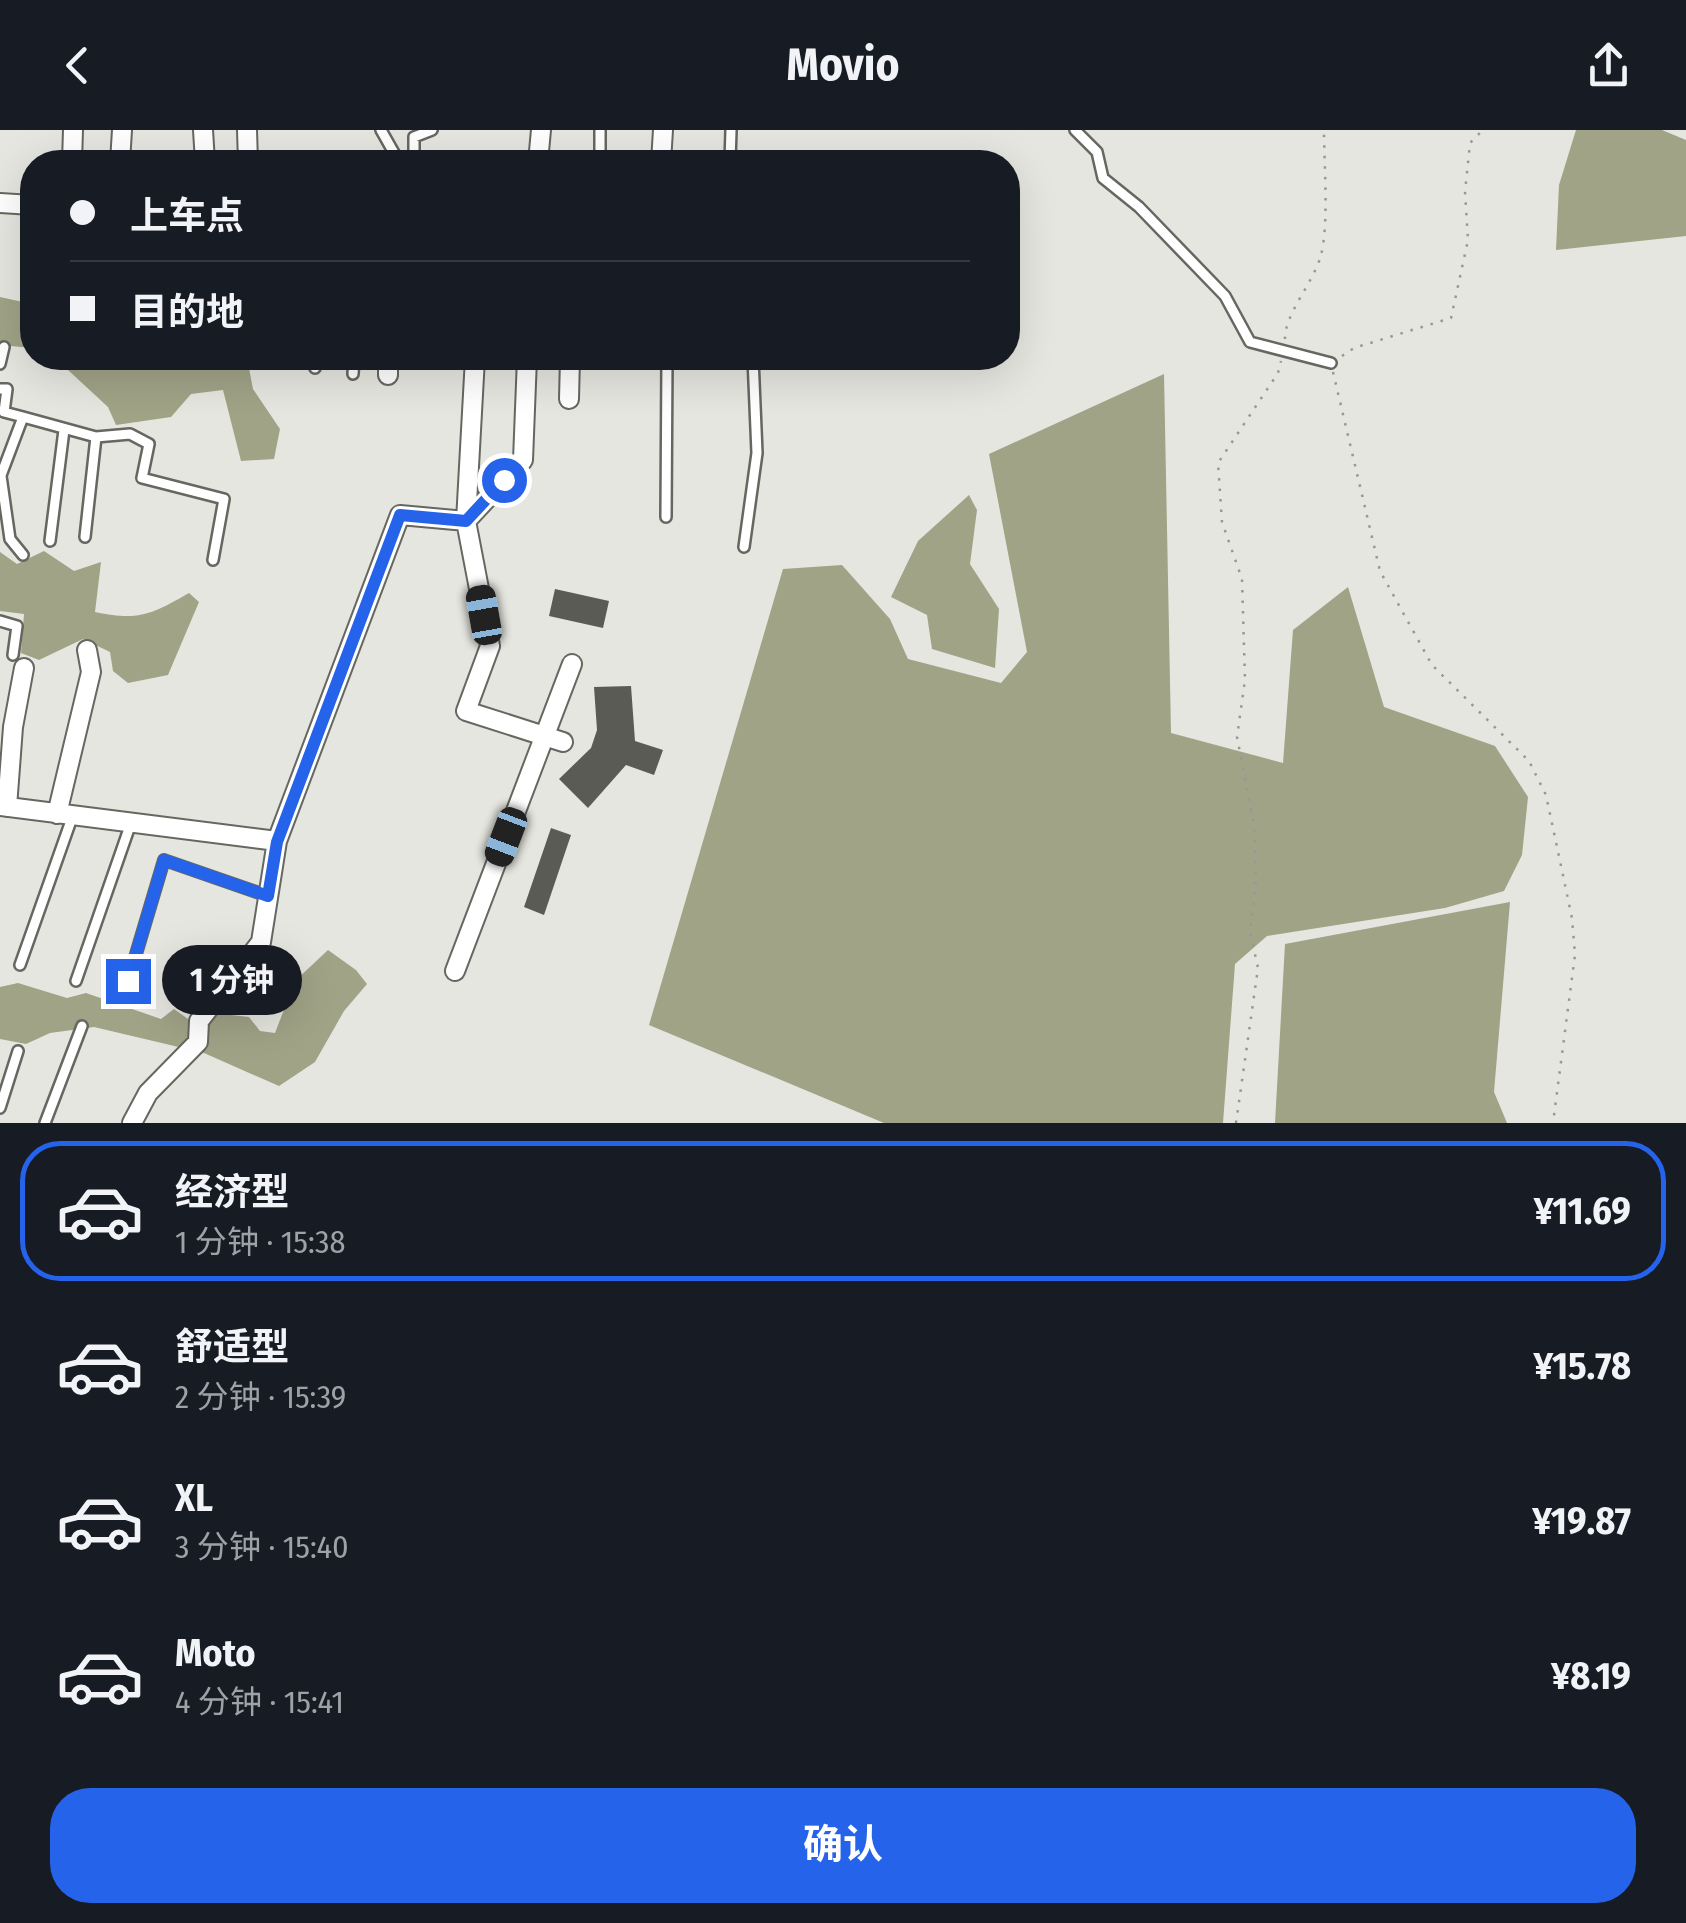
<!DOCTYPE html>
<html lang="zh">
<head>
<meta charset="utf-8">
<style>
	body { margin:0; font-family:"Fira Sans Condensed","Noto Sans SC",sans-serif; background:#242831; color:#f1f3f6; height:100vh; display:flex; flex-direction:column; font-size:38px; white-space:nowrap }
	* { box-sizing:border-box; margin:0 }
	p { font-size:32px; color:#9ea1a6 }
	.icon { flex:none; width:55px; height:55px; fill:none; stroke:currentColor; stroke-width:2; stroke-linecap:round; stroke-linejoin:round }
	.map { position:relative; height:993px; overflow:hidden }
	.panel { display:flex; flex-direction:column; background:#171b24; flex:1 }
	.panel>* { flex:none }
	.guide { position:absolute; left:20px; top:20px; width:1000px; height:220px; border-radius:40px; box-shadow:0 10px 40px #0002; display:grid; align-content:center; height:220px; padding:0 50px; background:#171b24 }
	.end { position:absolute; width:45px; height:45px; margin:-22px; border:12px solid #2563eb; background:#fff; box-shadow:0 0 0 5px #fff }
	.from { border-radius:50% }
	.bubble { position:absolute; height:70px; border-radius:35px; background:#171b24; box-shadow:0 10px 40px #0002; font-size:32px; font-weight:700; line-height:70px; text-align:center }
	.car { position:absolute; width:30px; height:60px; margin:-30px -15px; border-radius:12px; box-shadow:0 0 8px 2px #0007; background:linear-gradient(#222 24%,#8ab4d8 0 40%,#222 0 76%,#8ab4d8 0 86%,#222 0) }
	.guide b { display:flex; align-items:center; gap:35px; height:95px; font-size:38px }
	.guide b+b { border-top:2px solid #363941 }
	.guide i { width:25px; height:25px; background:#f1f3f6 }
	ul { padding:18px 0 0; list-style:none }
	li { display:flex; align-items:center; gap:30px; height:140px; margin:0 20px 15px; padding:0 30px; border:5px solid transparent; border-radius:40px }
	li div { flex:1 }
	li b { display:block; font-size:38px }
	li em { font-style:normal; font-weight:700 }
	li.on { border-color:#2563eb }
	li>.icon { width:90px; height:90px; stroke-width:1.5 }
	.action { display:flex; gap:20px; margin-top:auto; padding:20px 50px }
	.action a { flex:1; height:115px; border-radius:40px; background:#2563eb; color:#fff; font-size:40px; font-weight:700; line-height:115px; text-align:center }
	header { display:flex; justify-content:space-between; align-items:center; height:130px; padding:0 50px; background:#171b24; font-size:45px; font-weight:700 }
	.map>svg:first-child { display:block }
	.forest { fill:#a0a386 }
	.building { fill:#5a5b55 }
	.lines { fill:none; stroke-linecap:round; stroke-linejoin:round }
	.lane-casing { stroke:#666760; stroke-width:14 }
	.street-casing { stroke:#666760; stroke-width:22 }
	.path { stroke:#989893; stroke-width:2.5; stroke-dasharray:2.5 8; stroke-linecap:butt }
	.lane { stroke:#fff; stroke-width:9 }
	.street { stroke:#fff; stroke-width:18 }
	.route { stroke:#2563eb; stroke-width:12 }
</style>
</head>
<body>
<header><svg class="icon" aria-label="back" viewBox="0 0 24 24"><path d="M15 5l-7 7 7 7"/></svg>Movio<svg class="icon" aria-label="share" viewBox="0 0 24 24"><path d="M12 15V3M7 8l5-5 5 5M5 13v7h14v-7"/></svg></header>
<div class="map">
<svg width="1686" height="993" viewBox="0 0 1686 993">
	<rect width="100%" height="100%" fill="#e5e6df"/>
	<path class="forest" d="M1576,0h86l24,10v96l-130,14 3,-65z
		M0,167l32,7v44l-32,-3z
		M55,228h192l6,31 27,40 -6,30 -33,2 -18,-71 -32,4 -20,23 -55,8 -8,-18z
		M1164,244l7,359 112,30 10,-133 55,-43 36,120 111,39 33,51 -6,58 -18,36 -59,17 -178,28 -32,28 -12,159h-339l-235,-98 134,-456 59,-4 48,54 18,40 93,24 26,-31 -38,-198z
		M969,365l8,15 -7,54 29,45 -4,59 -63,-19 -5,-34 -36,-18 27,-56z
		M44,421l30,20 27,-9 -6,50c43,9 56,3 94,-19l10,9 -31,73 -40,8 -15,-12 -3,-19 -27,-13 -44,21 -18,-7 3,-39 -24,-3v-59l17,12z
		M1510,772l-16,190 13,31h-232l10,-179z
		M328,820l28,20 11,14 -23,27 -29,51 -36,24 -75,-33 -110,-26 -44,6 -24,11 -26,-5v-52l18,-4 49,15 19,-5 75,26 13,-10 14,10 35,-5 26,3 11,14 15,2 20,-52z"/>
	<path class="building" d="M555,459l54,12 -6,27 -54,-12z
		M631,556l4,55 28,9 -9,25 -28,-10 -38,43 -29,-29 32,-31 6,-18 -3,-43z
		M551,698l20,7 -27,80 -20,-8z"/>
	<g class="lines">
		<g class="lane-casing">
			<path id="lane" d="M381,0l13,23 -1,9
				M1075,0l22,22 6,26 36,29 86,89 25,46 81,21
				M414,32v-25l18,-7
				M600,32v-32
				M730,32l1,-32
				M0,234l4,-17
				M315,238v-10
				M353,244l1,-16
				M0,259h7l-3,23 19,5
				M1,346l9,63 13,16
				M0,348l23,-61 73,20 34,-3 19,10 -7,34 82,21 -11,61
				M666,387l1,-159
				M85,407l11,-100
				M50,411l14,-111
				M744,417l13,-94 -4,-95
				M0,491l17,5 -4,29
				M20,835l53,-150
				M76,851l55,-158
				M128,851l36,-121 104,36
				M0,978l18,-57
				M45,993l37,-97"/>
		</g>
		<g class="street-casing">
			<path id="street" d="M203,0l2,32
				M247,0l1,32
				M72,32l1,-32
				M120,32l2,-32
				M538,32l3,-32
				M661,32l2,-32
				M0,73l32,2
				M388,245v-17
				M569,269l1,-41
				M466,391l57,-61 4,-102
				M466,391l9,-163
				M0,676l277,35 123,-326 66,6 24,125 -24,65 97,31
				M7,677l6,-80 11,-59
				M57,684l34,-142 -4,-22
				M455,841l117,-307
				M132,993l16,-30 50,-51 1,-21 62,-79 16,-101"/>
		</g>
		<path class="path" d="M1285,209c-1,-24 29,-57 36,-84 8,-30 3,-92 3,-125
			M1342,226l12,-8 97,-30 17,-78 -3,-48 5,-49 13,-13
			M1333,242l47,199 52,94 97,96 17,34 26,123 3,37 -22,168
			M1236,993l22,-155 -8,-36 6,-52 -2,-56 -17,-87 8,-57 -3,-101 -20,-57 -4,-59 60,-90 3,-12"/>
		<use href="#lane" class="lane"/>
		<use href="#street" class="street"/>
	</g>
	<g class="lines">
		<path class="route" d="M128,851l36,-121 104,36 9,-54 123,-327 66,6 38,-41"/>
	</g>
</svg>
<i class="end from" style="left:504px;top:350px"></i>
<i class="end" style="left:128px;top:851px"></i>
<div class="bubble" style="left:162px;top:815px;width:140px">1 分钟</div>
<i class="car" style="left:484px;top:485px;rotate:350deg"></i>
<i class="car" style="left:506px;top:707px;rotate:201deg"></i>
<div class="guide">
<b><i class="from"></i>上车点</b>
<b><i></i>目的地</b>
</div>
</div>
<section class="panel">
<ul>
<li class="on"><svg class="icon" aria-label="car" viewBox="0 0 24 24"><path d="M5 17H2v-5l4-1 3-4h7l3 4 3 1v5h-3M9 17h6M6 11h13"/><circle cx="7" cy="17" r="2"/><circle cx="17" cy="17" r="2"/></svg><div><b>经济型</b><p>1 分钟 · 15:38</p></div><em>¥11.69</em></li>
<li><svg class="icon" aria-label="car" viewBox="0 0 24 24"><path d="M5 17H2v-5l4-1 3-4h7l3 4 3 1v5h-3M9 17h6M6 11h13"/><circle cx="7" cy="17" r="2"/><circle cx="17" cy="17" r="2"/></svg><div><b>舒适型</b><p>2 分钟 · 15:39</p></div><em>¥15.78</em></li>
<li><svg class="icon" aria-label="car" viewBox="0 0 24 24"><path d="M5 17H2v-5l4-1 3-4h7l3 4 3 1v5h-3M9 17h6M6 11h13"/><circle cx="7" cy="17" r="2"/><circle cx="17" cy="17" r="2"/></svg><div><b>XL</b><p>3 分钟 · 15:40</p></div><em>¥19.87</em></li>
<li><svg class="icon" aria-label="car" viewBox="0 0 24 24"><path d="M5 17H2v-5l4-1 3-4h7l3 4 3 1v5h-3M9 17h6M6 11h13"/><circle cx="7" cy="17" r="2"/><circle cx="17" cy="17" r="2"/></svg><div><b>Moto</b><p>4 分钟 · 15:41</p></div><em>¥8.19</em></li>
</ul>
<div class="action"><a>确认</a></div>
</section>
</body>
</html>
